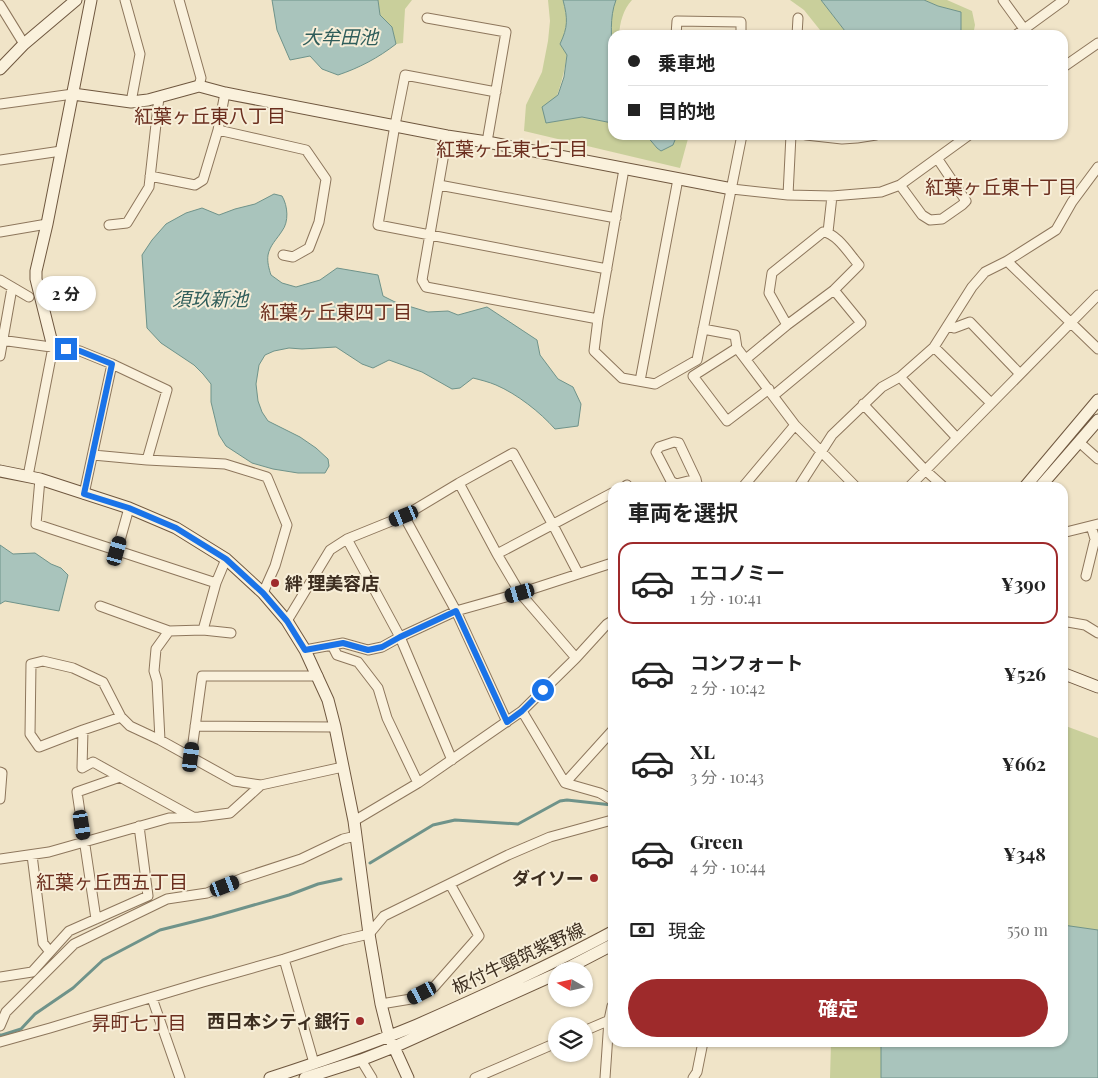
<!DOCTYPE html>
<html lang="ja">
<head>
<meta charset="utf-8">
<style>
	body { margin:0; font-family:"Playfair Display","Noto Sans JP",serif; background:#f2f2f2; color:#222; height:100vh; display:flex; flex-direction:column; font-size:19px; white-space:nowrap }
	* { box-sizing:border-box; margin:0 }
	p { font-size:16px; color:#767676 }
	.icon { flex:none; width:28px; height:28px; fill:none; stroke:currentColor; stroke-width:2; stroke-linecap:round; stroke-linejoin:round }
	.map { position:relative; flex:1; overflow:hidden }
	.sheet { position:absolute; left:608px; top:482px; width:460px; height:565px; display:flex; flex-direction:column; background:#fff; border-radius:15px; box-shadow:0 1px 4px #0004 }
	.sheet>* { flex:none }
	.banner { position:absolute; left:608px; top:30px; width:460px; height:110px; border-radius:15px; box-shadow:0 1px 4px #0004; display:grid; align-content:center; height:110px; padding:0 20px; background:#fff }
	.needle { width:32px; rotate:279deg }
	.tools { position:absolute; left:548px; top:962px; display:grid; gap:10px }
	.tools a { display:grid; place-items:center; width:45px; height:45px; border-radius:50%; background:#fff; box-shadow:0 1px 4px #0004; font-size:25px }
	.end { position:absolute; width:22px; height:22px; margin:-11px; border:6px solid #1a73e8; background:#fff; box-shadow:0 0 0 2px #fff }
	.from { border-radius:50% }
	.bubble { position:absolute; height:35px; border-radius:18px; background:#fff; box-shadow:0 1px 4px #0004; font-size:16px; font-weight:700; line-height:35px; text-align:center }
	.car { position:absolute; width:15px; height:30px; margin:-15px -8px; border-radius:6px; box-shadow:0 0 4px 1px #0007; background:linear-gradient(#222 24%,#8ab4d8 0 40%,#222 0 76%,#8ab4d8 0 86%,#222 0) }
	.banner b { display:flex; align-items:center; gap:18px; height:48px; font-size:19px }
	.banner b+b { border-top:1px solid #e0e0e0 }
	.banner i { width:12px; height:12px; background:#222 }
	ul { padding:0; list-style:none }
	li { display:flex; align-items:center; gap:15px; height:82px; margin:0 10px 8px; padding:0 10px; border:2px solid transparent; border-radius:15px }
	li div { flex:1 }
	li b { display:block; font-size:19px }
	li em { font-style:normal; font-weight:700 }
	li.selected { border-color:#9e2a2b }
	li>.icon { width:45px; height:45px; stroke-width:1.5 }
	h2 { padding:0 20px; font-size:22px; line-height:60px }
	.pay { display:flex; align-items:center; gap:12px; height:55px; padding:0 20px; font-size:19px }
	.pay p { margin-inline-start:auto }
	.action { display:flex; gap:10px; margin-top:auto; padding:10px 20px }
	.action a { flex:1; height:58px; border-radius:30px; background:#9e2a2b; color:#fff; font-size:20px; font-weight:700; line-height:58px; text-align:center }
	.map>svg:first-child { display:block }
	.green { fill:#c9cf9b }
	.water { fill:#a9c4bc; stroke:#6f938a }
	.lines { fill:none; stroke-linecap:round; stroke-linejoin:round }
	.stream { stroke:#6f938a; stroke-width:3 }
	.street-casing { stroke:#8d765c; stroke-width:11 }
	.secondary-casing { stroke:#6f573f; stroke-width:13 }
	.street { stroke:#faf1dc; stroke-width:9 }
	.secondary { stroke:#faf1dc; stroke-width:11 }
	.route { stroke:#1a73e8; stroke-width:6 }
	.poi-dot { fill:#9e2a2b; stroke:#f7eed8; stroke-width:2 }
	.labels { text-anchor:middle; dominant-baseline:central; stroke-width:4; stroke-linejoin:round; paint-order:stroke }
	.poi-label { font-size:18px; font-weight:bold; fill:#3d2e20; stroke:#f7eed8; text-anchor:end }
	.street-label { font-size:18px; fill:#3d2e20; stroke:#f7eed8 }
	.water-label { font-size:19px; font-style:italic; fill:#2f5d5a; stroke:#f7eed8 }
	.neighbourhood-label { font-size:19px; fill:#6b2e1e; stroke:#f7eed8 }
</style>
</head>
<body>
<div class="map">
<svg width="1098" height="1078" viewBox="0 0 1098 1078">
	<rect width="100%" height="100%" fill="#f0e4c8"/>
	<path class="green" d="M378,0h34l-7,9 -2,34 -7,1 -4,-17 -12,-12z
		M548,0h15c5,19 5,27 -3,44l7,11c-4,26 -10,43 -21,68l36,-6 30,6v12h34l11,13 16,-3 4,-10h12l-9,33 -156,-37 2,-26 16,-33 6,-31 2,-20z
		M616,0h16c-9,10 -12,22 -13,35h-7v17c-1,-17 -3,-36 4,-52z
		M790,0h31l24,31 14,4h-35l-20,-25z
		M924,0h23l25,11 3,14 -2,10h-12l-1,-23 -22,-6z
		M1063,725l35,13v340h-268l1,-35 231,-1z"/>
	<path class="water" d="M272,0h106l2,15 12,12 4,17c-18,14 -37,24 -58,31l-16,-6 -12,-13 -20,4 -13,-30z
		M563,0h53c-7,18 -4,37 -4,55 1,23 1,45 0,68l-30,-6 -36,6 -4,-16 16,-12 6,-18 3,-22 -7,-11c8,-17 8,-25 3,-44z
		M821,0h103l14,6 23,6v23h-102l-14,-4z
		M646,135h31l-4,10 -12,6 -4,-3z
		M274,194l8,2c6,10 7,26 0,35 -5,8 -12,14 -14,24 -1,7 1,14 3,20l11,8 14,4 24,-7 17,-12 41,7 5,21 12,6 33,10 20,-1 10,4 29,-8 50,33 3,15 18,24 15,8 8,17 -3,22 -23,3c-15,-17 -38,-35 -59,-44 -7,-3 -15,-5 -23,-7l-13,10 -8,1 -30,-17 -33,-12 -16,8 -11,-4 -26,-17 -34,2 -13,-1 -15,3 -9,4 -6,10 -3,19 2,17 4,11 6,9 32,16 16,11 12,11 1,7 -4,7h-27l-25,-4 -21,-6 -26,-17 -7,-11 -8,-33v-18l-8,-10 -9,-9 -33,-22 -14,-15 -5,-73 10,-15 14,-16 20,-11 16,-5 17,7 16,-6 20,-5z
		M0,545l13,9 22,-1 16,11 10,4 7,7 -9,36 -54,-10 -5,3z
		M1063,925l35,5v148h-217v-35l181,-1z"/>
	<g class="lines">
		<path class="stream" d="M370,863l63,-38 22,-5 63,4 42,-23 7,-1 45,5
			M0,1035h2l19,-6 14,-15 38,-26 30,-28 57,-30 52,-13 77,-22 29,-11 23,-5"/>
		<g class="street-casing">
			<path id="street" d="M125,0l15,54 -9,48
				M179,0l22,78 -2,8
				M1003,0l21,29
				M0,5l24,39
				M427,18l79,14 -19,110
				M676,35l1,-14 64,1v13
				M797,35l1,-17
				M1016,35l48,-35
				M1062,68l36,-25
				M496,92l-91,-17 -10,50 -17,100 229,44
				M0,104l73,-10
				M218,130l88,20 20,29 -7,43 -10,26 -16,9 -10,-2
				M806,135l36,4 15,-1 19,-3
				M447,136l-25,144 4,7 172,32 26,-150
				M0,160l61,-9
				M150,176l45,9 8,-5 15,-50 7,-37
				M439,185l177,33
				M900,185l22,30 8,5 12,-1 20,-14 4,-4 -29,-43
				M732,189l56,6 44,1 49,-4 19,-7 69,-50
				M788,195l3,-60
				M109,225l18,-2 22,-36 10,-90
				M0,232l47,-8
				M828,232l4,-36
				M1007,261l91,88
				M0,280l29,17
				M598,319l-4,32 28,27 33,6 42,-24 45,-225
				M948,326l6,2 16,-6 50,52
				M703,329l32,6 2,13 58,77 62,63
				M0,340l80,11 32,13 55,26 -20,70
				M934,347l57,56
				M737,348l-44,28 34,45 42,-32
				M0,356l12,-68
				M746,359l41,-34 47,-35 25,-25c-9,-10 -22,-32 -36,-33l-51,41 -3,20 18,32
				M900,377l57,61
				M640,381l38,-202
				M773,396l88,-73 -27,-33
				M863,404l62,66 20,18
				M1079,442l19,17
				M93,455l54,5 78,4 42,13 20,48 -12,41 -12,27
				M28,476l25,-129
				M40,479l-4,45 180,59 10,-24
				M696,479l-20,5 -5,-3 -15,-29 3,-5 15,-5 5,1 17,36 2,9
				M459,483l54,-30 40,72 25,48
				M623,488l4,-3
				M742,488l53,-63
				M798,488l34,-53 50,-48 18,-10 34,-30 38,-60 13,-15 22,-11 49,-31 16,-28 26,-35
				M908,488l190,-193
				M84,494l28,-130
				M404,516l52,95 51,111
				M1062,533l36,-9
				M347,539l53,98 52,123
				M117,551l12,-43
				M497,554l115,-61
				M1086,576l9,-37 -4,-13
				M100,606l69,25 34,-1 28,3
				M287,621l43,-71 17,-11 57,-23 55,-33 38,71 23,39 56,65
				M1062,621l23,4 13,8
				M203,630l13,-47
				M332,645l5,10 21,7 20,26 9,30 31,65
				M305,650l38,-7 25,7 14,-3 18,-10 56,-26 64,-18 92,-30
				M522,711l43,72 35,10 12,7
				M121,717l-38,13 -44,17 -9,-13 1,-70 12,-3 30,7 30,14 18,35 9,9 30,14 74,41 27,4 82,-18
				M195,726l140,1
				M83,730l-1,38 11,-6 27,15
				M160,740l-3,-59 -3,-10 2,-22 13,-18
				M191,757l11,-81h116
				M0,772l2,1 -2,26
				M565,783l47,-52
				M354,821l64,-38 104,-72 54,-53 31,-34 5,-3
				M0,859l49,-7 120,-34 30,-1 31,-4 31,-28
				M96,919l-19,-127 43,-15 73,40
				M50,952l19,-21 79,-35 -9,-70
				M284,959l30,104
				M0,977l32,-5 18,-20 -7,-9 -11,-88
				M152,998l28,80
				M381,1004l30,-5 23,-12 45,-51 -29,-52
				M0,1026l6,-14 68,-68 93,-45 40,-6 36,-15 58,-19 42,-20 13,-3
				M584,1031l28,-12
				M0,1042l50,-14 153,-46 81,-23 59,-19 26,-6 15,-18 124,-61 42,-18 62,-17
				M361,1060l11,18
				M475,1078l81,-35
				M605,1078l4,-58 3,-14
				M693,1078l4,-6 6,-30"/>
		</g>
		<g class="secondary-casing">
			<path id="secondary" d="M0,69l24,-25 52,-44
				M73,94l58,8 17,-2 51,-14 26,7 222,43 40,6 245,47
				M53,347l-17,-68v-8l11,-47 44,-224
				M0,471l40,8 89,29 47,20 50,31 37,34 24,28 18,29 23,50 7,27 19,94 15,113 12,70 8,32 19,42
				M1024,488l74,-88
				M1039,488l59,-68
				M1062,673l36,14
				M562,971l50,-26
				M270,1078c49,-16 99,-33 147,-53 66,-29 132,-59 195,-93
				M305,1078l56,-18 33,-13 162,-73"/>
		</g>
		<use href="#street" class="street"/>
		<use href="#secondary" class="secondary"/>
	</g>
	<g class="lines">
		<path class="route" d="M66,349l14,2 32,13 -28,130 45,14 47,20 50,31 37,34 24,28 18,29 38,-7 25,7 14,-3 18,-10 56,-26 51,111 15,-11 21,-21"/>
	</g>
	<g class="poi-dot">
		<circle cx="275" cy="583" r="5"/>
		<circle cx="594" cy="878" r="5"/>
		<circle cx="360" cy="1021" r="5"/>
	</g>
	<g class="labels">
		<g class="poi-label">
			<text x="285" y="583" text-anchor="start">絆 理美容店</text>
			<text x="584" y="878">ダイソー</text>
			<text x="350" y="1021">西日本シティ銀行</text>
		</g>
		<g class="street-label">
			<text transform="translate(518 958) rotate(-25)">板付牛頸筑紫野線</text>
		</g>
		<g class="water-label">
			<text x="340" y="36">大牟田池</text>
			<text x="210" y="298">須玖新池</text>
		</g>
		<g class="neighbourhood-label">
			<text x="210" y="115">紅葉ヶ丘東八丁目</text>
			<text x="512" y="148">紅葉ヶ丘東七丁目</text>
			<text x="1001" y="186">紅葉ヶ丘東十丁目</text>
			<text x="336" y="311">紅葉ヶ丘東四丁目</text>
			<text x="112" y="881">紅葉ヶ丘西五丁目</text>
			<text x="139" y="1022">昇町七丁目</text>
		</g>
	</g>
</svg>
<div class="tools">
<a><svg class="needle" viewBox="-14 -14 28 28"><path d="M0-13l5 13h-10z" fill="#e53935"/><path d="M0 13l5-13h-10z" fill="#767676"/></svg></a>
<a><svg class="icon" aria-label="layers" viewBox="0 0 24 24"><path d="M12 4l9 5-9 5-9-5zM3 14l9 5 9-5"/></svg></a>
</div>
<i class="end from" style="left:543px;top:690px"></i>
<i class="end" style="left:66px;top:349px"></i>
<div class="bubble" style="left:36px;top:276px;width:60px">2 分</div>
<i class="car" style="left:404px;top:516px;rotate:248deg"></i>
<i class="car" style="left:117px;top:551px;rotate:16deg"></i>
<i class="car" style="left:520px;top:593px;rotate:254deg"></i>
<i class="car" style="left:191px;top:757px;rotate:7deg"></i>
<i class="car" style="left:82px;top:825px;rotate:171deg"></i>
<i class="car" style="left:225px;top:886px;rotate:69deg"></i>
<i class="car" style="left:422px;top:993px;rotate:243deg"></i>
<div class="banner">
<b><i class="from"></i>乗車地</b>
<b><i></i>目的地</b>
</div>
<section class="sheet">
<h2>車両を選択</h2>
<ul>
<li class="selected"><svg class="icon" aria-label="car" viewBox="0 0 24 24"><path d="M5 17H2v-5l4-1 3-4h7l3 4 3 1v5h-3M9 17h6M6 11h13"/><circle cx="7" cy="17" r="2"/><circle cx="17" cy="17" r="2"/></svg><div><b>エコノミー</b><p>1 分 · 10:41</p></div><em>¥390</em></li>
<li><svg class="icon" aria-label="car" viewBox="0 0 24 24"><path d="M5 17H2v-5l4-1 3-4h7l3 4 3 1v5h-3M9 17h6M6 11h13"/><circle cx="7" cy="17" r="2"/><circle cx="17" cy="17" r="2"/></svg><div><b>コンフォート</b><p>2 分 · 10:42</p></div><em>¥526</em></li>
<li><svg class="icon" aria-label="car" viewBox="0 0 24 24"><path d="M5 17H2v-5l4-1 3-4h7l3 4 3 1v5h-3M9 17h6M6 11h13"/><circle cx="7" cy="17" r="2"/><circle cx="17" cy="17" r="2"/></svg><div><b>XL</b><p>3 分 · 10:43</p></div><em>¥662</em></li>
<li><svg class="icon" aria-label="car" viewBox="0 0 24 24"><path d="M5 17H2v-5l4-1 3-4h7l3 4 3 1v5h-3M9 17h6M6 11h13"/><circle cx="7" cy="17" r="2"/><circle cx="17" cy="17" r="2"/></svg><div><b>Green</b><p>4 分 · 10:44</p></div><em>¥348</em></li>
</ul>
<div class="pay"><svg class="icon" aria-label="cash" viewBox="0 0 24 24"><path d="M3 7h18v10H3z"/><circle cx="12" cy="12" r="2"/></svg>現金<p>550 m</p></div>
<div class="action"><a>確定</a></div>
</section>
</div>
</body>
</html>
